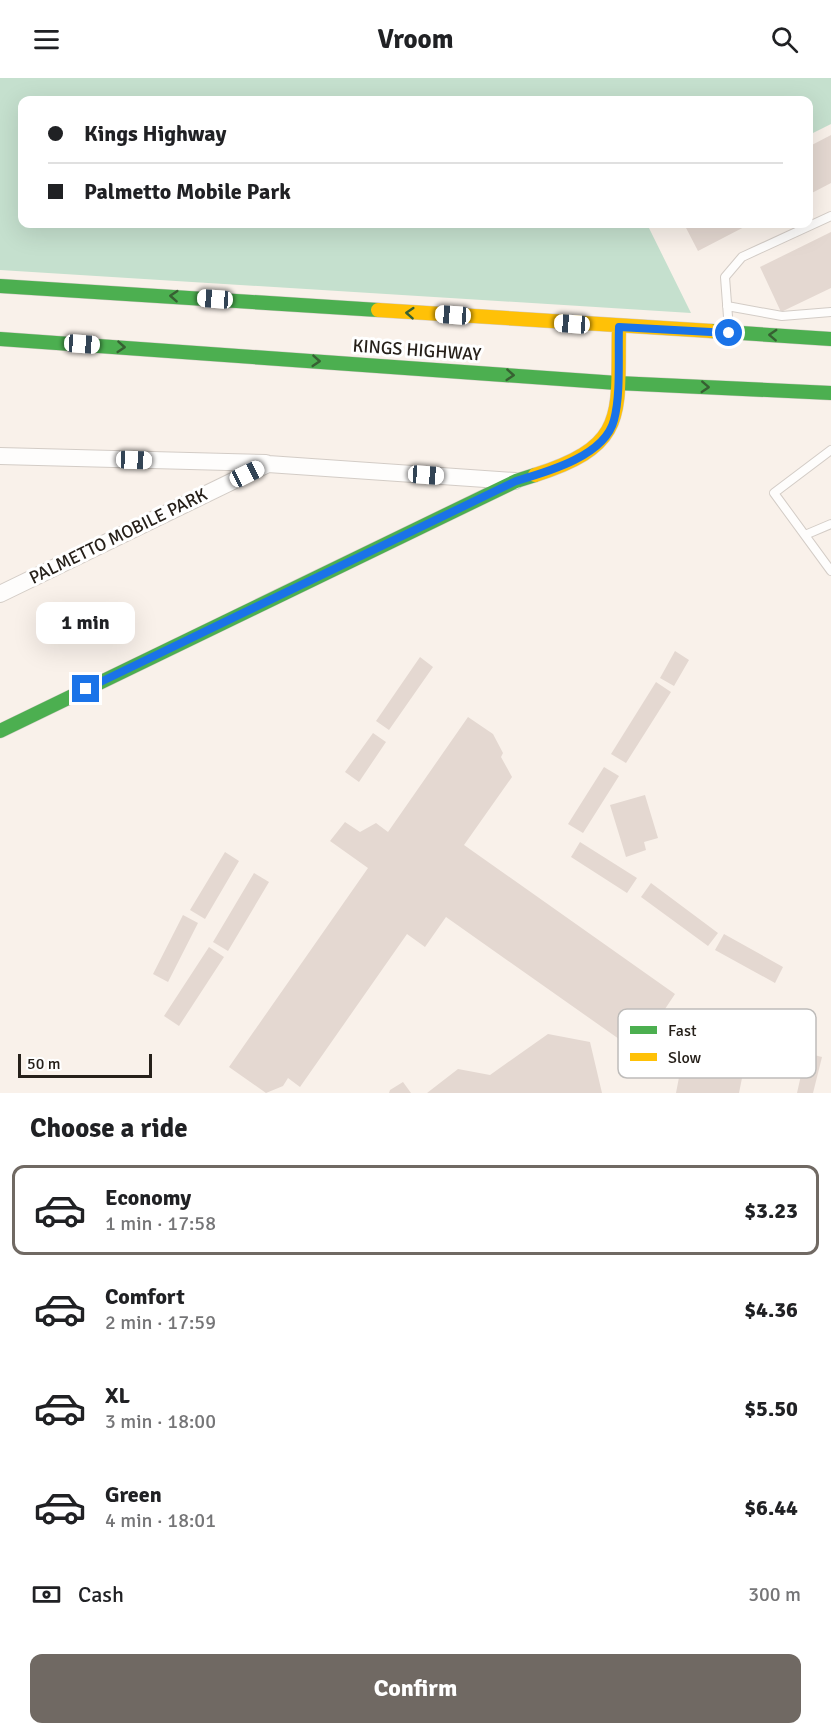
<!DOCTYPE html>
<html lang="en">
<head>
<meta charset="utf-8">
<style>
	body { margin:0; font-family:Signika,sans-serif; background:#f2f2f2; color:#202124; height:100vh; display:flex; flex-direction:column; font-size:22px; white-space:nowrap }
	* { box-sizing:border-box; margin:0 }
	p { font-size:20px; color:#757577 }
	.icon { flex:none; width:33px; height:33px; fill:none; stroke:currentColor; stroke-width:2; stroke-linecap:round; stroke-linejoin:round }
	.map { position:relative; height:1015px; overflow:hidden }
	.details { display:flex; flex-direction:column; background:#fff; flex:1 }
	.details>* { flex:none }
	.guide { position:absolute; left:18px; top:18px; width:795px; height:132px; border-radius:12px; box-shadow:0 6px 24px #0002; display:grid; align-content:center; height:132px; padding:0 30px; background:#fff }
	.scale { position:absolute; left:18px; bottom:15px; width:134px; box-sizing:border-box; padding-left:6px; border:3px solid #26201a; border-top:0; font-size:16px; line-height:21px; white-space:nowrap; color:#26201a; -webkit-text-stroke:4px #fff; paint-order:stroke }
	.end { position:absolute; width:27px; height:27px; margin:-14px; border:8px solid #1a73e8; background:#fff; box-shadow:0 0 0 3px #fff }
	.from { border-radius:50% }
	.bubble { position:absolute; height:42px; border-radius:12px; background:#fff; box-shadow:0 6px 24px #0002; font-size:20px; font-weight:700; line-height:42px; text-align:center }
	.car { position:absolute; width:18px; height:36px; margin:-18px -9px; border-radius:8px; box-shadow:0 0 4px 2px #0007; background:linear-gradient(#fff 24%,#345 0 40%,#fff 0 76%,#345 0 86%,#fff 0) }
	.guide b { display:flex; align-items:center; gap:21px; height:57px; font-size:22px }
	.guide b+b { border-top:2px solid #e0e0e0 }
	.guide i { width:15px; height:15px; background:#202124 }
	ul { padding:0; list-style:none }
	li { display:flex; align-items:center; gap:18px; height:90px; margin:0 12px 9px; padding:0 18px; border:3px solid transparent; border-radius:12px }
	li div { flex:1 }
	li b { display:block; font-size:22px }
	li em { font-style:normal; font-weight:700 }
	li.current { border-color:#706963 }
	li>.icon { width:54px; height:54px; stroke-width:1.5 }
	h2 { padding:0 30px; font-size:27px; line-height:72px }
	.pay { display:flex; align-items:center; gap:15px; height:66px; padding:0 30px; font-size:22px }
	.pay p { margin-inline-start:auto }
	.primary-button { display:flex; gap:12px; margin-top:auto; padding:12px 30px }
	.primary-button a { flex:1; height:69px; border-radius:12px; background:#706963; color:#fff; font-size:24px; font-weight:700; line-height:69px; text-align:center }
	header { display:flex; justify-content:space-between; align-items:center; height:78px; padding:0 30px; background:#fff; font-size:27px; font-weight:700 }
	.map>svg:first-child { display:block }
	.green { fill:#c5e0ce }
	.building { fill:#e4d8d1 }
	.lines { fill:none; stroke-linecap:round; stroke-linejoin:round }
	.lane-casing { stroke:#d3ccc6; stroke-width:10 }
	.street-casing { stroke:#d3ccc6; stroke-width:18 }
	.fast-casing { stroke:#d3ccc6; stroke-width:15 }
	.slow-casing { stroke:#d3ccc6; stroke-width:15 }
	.lane { stroke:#fefdfc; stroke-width:8 }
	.street { stroke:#fefdfc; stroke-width:16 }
	.fast { stroke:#4caf50; stroke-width:14 }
	.slow { stroke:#ffc107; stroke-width:14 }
	.oneway { stroke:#376032 }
	.route { stroke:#1a73e8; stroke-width:8 }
	.labels { text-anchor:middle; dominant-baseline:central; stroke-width:6; stroke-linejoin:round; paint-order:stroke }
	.street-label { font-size:18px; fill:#26201a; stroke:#fff }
	.key { fill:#fff; stroke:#bebcba; stroke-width:1.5 }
	.key-label { font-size:16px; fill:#26201a }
</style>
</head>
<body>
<header><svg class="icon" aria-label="menu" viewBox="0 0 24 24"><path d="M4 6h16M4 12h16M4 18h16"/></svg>Vroom<svg class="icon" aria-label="search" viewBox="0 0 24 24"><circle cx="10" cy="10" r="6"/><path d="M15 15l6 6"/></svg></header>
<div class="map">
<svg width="831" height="1015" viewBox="0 0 831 1015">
	<rect width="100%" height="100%" fill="#f9f1ea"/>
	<path class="green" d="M0,0h831v46l-22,11 -1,-35h-786v124h625l44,89 -691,-43z"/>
	<path class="building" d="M831,57v48l-23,12v-48z
		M684,146h66l-52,27z
		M831,154v56l-50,24 -21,-45z
		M675,573l14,9 -15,26 -14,-8z
		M420,579l13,10 -44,63 -13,-9z
		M656,604l15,10 -45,71 -15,-9z
		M468,639l25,17 10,19 -2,4 11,20 -48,68 211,149 -10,15 -41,23 -5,7 -173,-122 -21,30 -18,-13 -107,153 -12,-9 -5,8 -17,7 -37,-26 139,-199 -38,-27 15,-19 15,10 16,-9 12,9z
		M373,655l13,9 -27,40 -14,-10z
		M604,689l15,9 -36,57 -15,-9z
		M645,717l13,43 -14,4 2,8 -20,7 -16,-52z
		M580,764l57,36 -10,15 -56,-36z
		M225,774l14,9 -34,58 -15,-9z
		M254,795l15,9 -41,69 -15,-9z
		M651,805l67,50 -10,13 -67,-49z
		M183,837l15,8 -30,59 -15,-8z
		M724,856l59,33 -8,16 -60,-33z
		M209,869l15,10 -45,69 -15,-10z
		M548,956l42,8 12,51h-175l31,-24 32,6z
		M685,968l61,12 -7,35h-63z
		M806,975l16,4 -9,36h-16z
		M403,1004l8,11h-22l1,-3z"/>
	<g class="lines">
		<g class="lane-casing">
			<path id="lane" d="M727,228l55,10 49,-4
				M729,252l-4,-53 17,-20 89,-41
				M831,372l-57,43 57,78
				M805,457l26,-11"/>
		</g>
		<g class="street-casing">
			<path id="street" d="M0,378l266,7
				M0,516l268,-130 247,17"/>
		</g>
		<g class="fast-casing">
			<path id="fast" d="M0,208l378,24
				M711,253l120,8
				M0,261l617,44 214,10
				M0,653l516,-250 19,-6"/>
		</g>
		<g class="slow-casing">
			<path id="slow" d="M378,232l333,21
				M535,397c95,-30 82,-62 84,-148"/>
		</g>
		<use href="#lane" class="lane"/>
		<use href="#street" class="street"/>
		<use href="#fast" class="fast"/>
		<use href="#slow" class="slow"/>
	</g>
	<defs><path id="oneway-chevron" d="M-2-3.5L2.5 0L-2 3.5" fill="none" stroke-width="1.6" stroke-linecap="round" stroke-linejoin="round" transform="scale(1.5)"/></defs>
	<g class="oneway">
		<use href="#oneway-chevron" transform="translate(174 218) rotate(-176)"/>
		<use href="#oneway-chevron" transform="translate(410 235) rotate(-176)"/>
		<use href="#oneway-chevron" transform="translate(773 257) rotate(-177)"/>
		<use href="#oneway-chevron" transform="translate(121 269) rotate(4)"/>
		<use href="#oneway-chevron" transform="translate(316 283) rotate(4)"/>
		<use href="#oneway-chevron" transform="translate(510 297) rotate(4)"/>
		<use href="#oneway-chevron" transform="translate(705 309) rotate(3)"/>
	</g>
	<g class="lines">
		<path class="route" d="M86,611l430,-208c31,-9 89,-25 98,-61 7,-26 4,-65 5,-93l110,6"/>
	</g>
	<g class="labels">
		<g class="street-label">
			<text transform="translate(417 272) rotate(4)">KINGS HIGHWAY</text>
			<text transform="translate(118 458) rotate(-26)">PALMETTO MOBILE PARK</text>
		</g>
	</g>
	<rect x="618" y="931" width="198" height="69" rx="9" class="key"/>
	<rect x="630" y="948" width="27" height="8" fill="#4caf50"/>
	<rect x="630" y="975" width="27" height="8" fill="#ffc107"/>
	<g class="key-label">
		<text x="668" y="958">Fast</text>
		<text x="668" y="985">Slow</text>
	</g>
</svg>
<div class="scale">50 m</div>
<i class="end from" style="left:729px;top:255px"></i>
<i class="end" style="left:86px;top:611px"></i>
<div class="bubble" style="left:36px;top:524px;width:99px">1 min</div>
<i class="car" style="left:215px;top:221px;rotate:274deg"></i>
<i class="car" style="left:453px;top:237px;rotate:274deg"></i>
<i class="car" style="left:572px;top:246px;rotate:274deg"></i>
<i class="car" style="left:82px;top:266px;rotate:94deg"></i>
<i class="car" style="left:134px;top:382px;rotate:92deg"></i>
<i class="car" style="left:247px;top:396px;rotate:64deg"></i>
<i class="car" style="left:426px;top:397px;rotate:94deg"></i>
<div class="guide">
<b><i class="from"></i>Kings Highway</b>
<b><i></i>Palmetto Mobile Park</b>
</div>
</div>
<section class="details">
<h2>Choose a ride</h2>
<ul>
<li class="current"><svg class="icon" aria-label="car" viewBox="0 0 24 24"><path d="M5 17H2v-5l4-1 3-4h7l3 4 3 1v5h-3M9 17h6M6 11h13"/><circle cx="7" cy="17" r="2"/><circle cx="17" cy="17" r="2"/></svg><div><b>Economy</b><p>1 min · 17:58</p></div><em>$3.23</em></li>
<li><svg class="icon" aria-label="car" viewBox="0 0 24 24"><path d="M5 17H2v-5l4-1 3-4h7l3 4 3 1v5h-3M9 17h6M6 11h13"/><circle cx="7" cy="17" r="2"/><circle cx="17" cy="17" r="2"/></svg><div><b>Comfort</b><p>2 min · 17:59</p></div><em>$4.36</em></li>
<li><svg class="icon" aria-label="car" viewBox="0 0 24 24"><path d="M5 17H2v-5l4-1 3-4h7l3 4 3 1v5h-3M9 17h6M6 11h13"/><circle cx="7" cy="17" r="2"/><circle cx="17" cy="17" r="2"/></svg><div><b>XL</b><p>3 min · 18:00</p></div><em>$5.50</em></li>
<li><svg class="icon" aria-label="car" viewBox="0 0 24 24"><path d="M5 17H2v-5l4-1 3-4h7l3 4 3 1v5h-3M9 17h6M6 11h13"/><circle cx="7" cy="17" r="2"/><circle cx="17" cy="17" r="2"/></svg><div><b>Green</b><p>4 min · 18:01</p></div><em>$6.44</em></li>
</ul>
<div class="pay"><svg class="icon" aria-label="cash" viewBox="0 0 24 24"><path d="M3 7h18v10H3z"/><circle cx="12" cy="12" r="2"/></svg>Cash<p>300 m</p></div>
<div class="primary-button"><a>Confirm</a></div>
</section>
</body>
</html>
